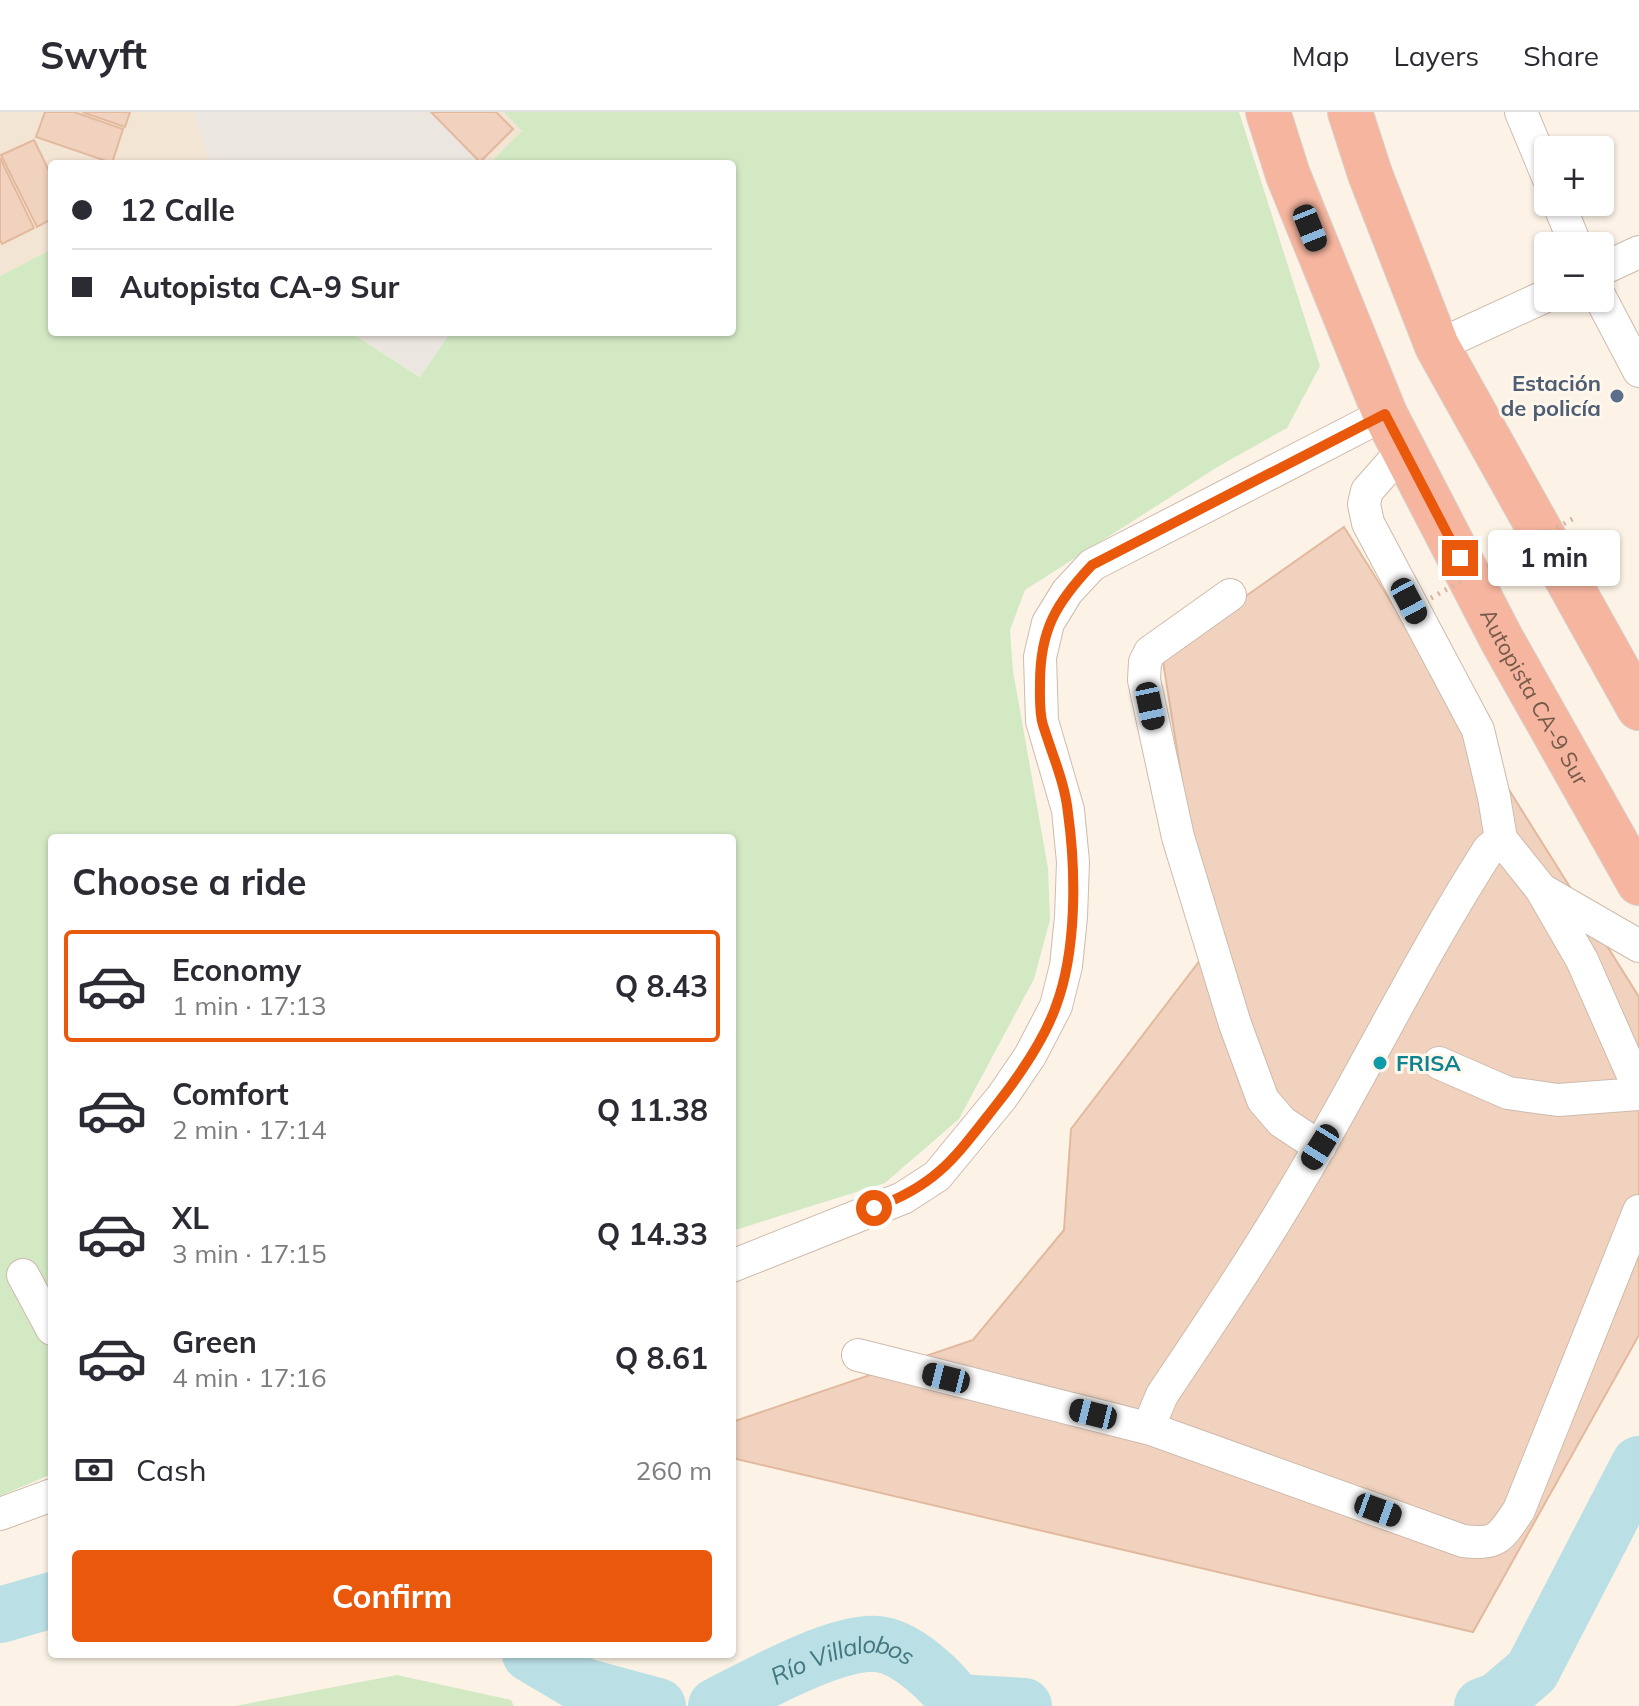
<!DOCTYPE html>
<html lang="en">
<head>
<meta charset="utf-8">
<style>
	body { margin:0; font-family:Mulish,sans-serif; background:#f2f2f3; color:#2b2b33; height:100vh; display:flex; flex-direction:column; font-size:30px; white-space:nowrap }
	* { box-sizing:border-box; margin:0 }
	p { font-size:26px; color:#7c7c81 }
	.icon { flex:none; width:44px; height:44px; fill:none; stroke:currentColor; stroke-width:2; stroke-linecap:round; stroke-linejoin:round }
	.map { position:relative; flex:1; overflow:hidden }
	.drawer { position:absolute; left:48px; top:722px; width:688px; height:824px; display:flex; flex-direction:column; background:#fff; border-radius:8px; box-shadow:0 2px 6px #0004 }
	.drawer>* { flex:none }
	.hud { position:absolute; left:48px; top:48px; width:688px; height:176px; border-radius:8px; box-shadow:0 2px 6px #0004; display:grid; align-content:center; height:176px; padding:0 24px; background:#fff }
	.tools { position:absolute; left:1534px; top:24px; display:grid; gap:16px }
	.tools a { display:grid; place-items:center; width:80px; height:80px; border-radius:8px; background:#fff; box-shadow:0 2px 6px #0004; font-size:40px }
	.end { position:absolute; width:36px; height:36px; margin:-18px; border:10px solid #ea580c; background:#fff; box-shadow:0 0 0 4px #fff }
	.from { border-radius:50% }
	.bubble { position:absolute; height:56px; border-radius:8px; background:#fff; box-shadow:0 2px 6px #0004; font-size:26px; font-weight:700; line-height:56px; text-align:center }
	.car { position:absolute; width:24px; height:48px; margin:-24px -12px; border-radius:10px; box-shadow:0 0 6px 2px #0007; background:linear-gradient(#222 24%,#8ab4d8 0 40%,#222 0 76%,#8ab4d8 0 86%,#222 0) }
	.hud b { display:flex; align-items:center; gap:28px; height:76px; font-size:30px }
	.hud b+b { border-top:2px solid #e1e1e2 }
	.hud i { width:20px; height:20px; background:#2b2b33 }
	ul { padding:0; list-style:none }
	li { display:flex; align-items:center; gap:24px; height:112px; margin:0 16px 12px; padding:0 8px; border:4px solid transparent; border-radius:8px }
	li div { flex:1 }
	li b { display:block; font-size:30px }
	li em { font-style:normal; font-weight:700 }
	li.selected { border-color:#ea580c }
	li>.icon { width:72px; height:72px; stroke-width:1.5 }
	h2 { padding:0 24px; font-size:36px; line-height:96px }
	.pay { display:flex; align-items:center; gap:20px; height:88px; padding:0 24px; font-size:30px }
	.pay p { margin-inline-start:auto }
	.cta { display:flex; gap:16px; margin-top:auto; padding:16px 24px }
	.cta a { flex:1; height:92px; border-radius:8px; background:#ea580c; color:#fff; font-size:32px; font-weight:700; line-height:92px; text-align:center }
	header { display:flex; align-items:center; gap:48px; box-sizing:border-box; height:112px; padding:0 40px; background:#fff; border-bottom:2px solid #e1e1e2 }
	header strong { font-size:38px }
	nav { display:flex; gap:44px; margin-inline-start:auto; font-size:28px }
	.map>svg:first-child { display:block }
	.residential { fill:#f3e5d4 }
	.industrial { fill:#ece6e0 }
	.green { fill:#d3e9c4 }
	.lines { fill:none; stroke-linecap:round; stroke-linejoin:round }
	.river { stroke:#badfe5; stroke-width:56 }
	.building { fill:#f1d2be; stroke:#e3b99e; stroke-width:2 }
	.minor-casing { stroke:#cebbac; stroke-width:34 }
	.highway-casing { stroke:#d8d1cd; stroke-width:46 }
	.minor { stroke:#fff; stroke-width:32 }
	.highway { stroke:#f5b59e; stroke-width:44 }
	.path-bridge { stroke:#d6b6a1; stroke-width:5; stroke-dasharray:2 6; stroke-linecap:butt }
	.route { stroke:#ea580c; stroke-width:10 }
	.service-dot { fill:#5c6f8a; stroke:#fff7ec; stroke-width:3 }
	.culture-dot { fill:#0f9aa8; stroke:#fff7ec; stroke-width:3 }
	.labels { text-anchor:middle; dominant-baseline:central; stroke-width:6; stroke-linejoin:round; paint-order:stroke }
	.service-label { font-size:22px; font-weight:bold; fill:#4e5e75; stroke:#fff7ec; text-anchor:end }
	.street-label { font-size:22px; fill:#755a4b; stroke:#fff7ec }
	.culture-label { font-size:22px; font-weight:bold; fill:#0d838f; stroke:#fff7ec; text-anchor:start }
	.water-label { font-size:24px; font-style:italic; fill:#427681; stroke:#fff7ec }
</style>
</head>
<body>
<header>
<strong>Swyft</strong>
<nav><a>Map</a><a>Layers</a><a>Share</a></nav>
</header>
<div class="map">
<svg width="1639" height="1594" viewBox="0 0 1639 1594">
	<rect width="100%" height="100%" fill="#fcf3e6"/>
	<path class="residential" d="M0,0h504l19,19 -34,33h-261l-3,-3 -6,3h-167v85l-52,27z"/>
	<path class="industrial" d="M194,0h237l51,52h-254l-3,-3 -15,3z
		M350,220h101l-30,45z"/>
	<path class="green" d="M504,0h735l81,254 -33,62 -68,38 -194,124 -15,40 3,41 35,197 2,52 -16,59 -75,140 -74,64 -153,48v-393h-680v636l-52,22v-1220l52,-27v83h298l70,45 31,-45h281v-168h-243l33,-33z
		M397,1563l114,25 3,6h-279z"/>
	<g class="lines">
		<g class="river">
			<path d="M0,1503l52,-15"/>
			<path d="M530,1542l54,32 74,20"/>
			<path d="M957,1590l67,4"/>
			<path id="s1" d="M716,1594c39,-20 119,-65 161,-62 29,2 68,39 82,62"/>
			<path d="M1482,1594l16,-6 34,-29 107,-207"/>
		</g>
	</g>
	<path class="building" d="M45,0h29l49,17 -11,34 -76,-26z
		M82,0h48l-5,15z
		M431,0h65l17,17 -33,33z
		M34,28l18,37v42l-15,8 -36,-72z
		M0,46l34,70 -32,16 -2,-4z
		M1344,415l295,470v338l-166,297 -741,-174v-36l241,-82 91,-110 7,-101 133,-174 -12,-111 -30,-189z"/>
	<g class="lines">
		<g class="minor-casing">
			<path id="minor" d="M1521,0l27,65
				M1558,90l18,44
				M1600,158l39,-18
				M1600,185l39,74
				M1437,234l111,-51
				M1404,337l-37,42 -3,13 4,19 110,207 16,67 7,42 40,50 41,71 57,129
				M1230,483l-80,57 -5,10 -1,18 34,157 57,187 28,76 19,22 38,25
				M1501,727l-12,10c-61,95 -112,197 -168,295 -49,87 -104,169 -159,251l-8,19 -3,15 312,112c35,4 37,-3 56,-31l120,-299
				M1544,779l95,55
				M1439,951l69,30 50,7 81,-6
				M732,1154l171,-68 34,-22 65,-79 28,-41 26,-50 10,-40 5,-49 2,-55 -5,-52 -26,-89 -2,-64 8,-34 19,-31 25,-27 293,-151
				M23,1163l29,54
				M858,1243l293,74
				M0,1402l52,-19"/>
		</g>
		<g class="highway-casing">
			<g id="highway">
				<path id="s2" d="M1268,0l20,63 97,239 117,226 137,243"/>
				<path d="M1350,0l20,62 67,172 202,362"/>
			</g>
		</g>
		<use href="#minor" class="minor"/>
		<use href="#highway" class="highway"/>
		<path class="path-bridge" d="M1431,486l145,-81"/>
	</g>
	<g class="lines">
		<path class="route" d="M874,1096c64,-23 82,-52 123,-104 22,-28 47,-64 59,-98 21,-56 20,-135 12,-193 -3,-30 -16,-59 -25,-88 -4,-13 -3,-28 -3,-42 0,-53 16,-80 52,-118l293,-151 75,144"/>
	</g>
	<circle class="service-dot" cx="1617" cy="284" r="8"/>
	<circle class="culture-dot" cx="1380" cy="951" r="8"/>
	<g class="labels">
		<g class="service-label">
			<text x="1601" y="271">Estación<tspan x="1601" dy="25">de policía</tspan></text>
		</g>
		<g class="street-label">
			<text stroke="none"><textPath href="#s2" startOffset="644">Autopista CA-9 Sur</textPath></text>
		</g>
		<g class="culture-label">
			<text x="1396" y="951">FRISA</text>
		</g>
		<g class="water-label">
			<text stroke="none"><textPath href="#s1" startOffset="138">Río Villalobos</textPath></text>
		</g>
	</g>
</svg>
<div class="tools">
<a>+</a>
<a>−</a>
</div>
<i class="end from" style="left:874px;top:1096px"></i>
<i class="end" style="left:1460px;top:446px"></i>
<div class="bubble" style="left:1488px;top:418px;width:132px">1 min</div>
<i class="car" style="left:1310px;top:116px;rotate:158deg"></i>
<i class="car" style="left:1409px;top:489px;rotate:152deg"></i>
<i class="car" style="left:1150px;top:594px;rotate:168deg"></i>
<i class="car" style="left:1320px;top:1035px;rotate:212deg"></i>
<i class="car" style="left:946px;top:1266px;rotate:284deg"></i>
<i class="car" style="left:1093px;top:1302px;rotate:284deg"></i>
<i class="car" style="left:1378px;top:1398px;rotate:110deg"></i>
<div class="hud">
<b><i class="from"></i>12 Calle</b>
<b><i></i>Autopista CA-9 Sur</b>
</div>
<section class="drawer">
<h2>Choose a ride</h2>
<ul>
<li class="selected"><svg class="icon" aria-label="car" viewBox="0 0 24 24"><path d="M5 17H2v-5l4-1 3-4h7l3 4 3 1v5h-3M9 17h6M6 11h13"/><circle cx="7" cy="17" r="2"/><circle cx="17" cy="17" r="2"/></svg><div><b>Economy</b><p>1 min · 17:13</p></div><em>Q 8.43</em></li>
<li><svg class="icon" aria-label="car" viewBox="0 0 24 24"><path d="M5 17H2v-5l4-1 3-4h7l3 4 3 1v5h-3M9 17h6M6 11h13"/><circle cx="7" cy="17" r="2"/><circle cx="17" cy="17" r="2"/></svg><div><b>Comfort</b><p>2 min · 17:14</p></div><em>Q 11.38</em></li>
<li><svg class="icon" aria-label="car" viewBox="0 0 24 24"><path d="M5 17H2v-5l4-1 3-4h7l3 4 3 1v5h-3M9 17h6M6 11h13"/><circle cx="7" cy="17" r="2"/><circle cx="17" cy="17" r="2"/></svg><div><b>XL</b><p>3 min · 17:15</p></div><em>Q 14.33</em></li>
<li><svg class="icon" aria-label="car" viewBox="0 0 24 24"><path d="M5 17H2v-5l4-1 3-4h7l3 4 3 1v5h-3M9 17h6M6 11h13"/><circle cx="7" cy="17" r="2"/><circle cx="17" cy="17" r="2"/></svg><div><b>Green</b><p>4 min · 17:16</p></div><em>Q 8.61</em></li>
</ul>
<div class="pay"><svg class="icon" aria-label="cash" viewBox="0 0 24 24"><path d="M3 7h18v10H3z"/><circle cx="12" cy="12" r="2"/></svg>Cash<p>260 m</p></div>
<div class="cta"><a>Confirm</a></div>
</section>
</div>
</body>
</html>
